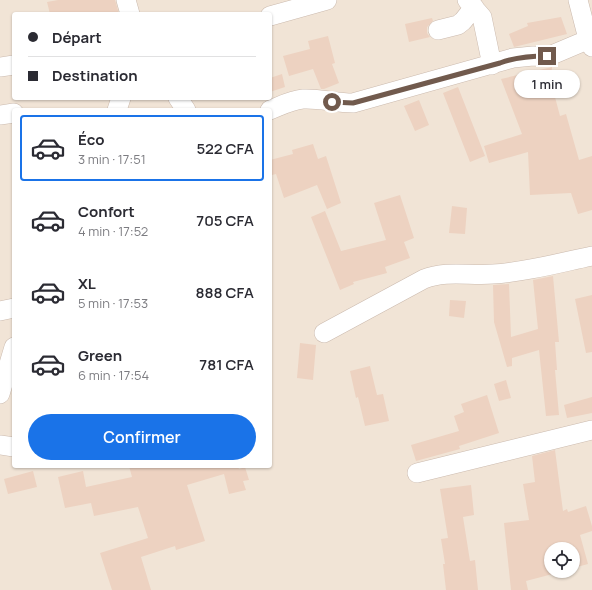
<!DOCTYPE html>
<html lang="fr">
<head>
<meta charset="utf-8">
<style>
	body { margin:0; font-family:Manrope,sans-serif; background:#f7f7f7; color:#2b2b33; height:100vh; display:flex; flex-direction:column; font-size:15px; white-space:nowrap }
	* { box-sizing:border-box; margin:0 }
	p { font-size:13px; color:#7c7c81 }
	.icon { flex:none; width:22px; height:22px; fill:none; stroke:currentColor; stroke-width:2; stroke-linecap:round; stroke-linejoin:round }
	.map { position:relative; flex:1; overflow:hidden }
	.panel { position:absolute; left:12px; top:108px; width:260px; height:360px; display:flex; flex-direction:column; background:#fff; border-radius:4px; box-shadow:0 1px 3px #0004 }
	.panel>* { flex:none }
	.top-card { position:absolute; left:12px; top:12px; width:260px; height:88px; border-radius:4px; box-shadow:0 1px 3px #0004; display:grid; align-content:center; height:88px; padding:0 16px; background:#fff }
	.controls { position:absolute; left:544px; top:542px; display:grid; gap:8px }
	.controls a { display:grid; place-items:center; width:36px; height:36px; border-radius:50%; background:#fff; box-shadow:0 1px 3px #0004; font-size:20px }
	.end { position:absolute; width:18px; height:18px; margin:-9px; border:5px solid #715a4d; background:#fff; box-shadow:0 0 0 2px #fff }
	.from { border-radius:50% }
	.bubble { position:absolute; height:28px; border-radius:14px; background:#fff; box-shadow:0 1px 3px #0004; font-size:13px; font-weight:600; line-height:28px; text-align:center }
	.top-card b { display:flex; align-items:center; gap:14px; height:38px; font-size:15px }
	.top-card b+b { border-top:1px solid #e1e1e2 }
	.top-card i { width:10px; height:10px; background:#2b2b33 }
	ul { padding:7px 0 0; list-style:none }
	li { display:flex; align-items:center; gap:12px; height:66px; margin:0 8px 6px; padding:0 8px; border:2px solid transparent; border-radius:4px }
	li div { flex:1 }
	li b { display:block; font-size:15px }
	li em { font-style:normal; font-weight:600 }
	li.on { border-color:#1a73e8 }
	li>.icon { width:36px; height:36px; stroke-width:1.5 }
	.action { display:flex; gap:8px; margin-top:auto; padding:8px 16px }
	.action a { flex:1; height:46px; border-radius:24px; background:#1a73e8; color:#fff; font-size:16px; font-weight:600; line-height:46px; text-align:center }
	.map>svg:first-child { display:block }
	.residential { fill:#f1e4d6; fill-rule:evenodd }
	.building { fill:#edd2c1 }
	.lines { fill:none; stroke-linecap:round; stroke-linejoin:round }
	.street-casing { stroke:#cbbaae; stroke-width:20 }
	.street { stroke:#fff; stroke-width:19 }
	.route { stroke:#715a4d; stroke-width:5 }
</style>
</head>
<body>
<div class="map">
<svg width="592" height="590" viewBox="0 0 592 590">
	<rect width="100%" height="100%" fill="#faf3e7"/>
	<path class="residential" d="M0,0h592v590h-592zM14,14h256v84h-256zM14,110h256v356h-256zM551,549h22v22h-22z"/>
	<path class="building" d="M58,0h57l4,14h-69l-3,-12z
		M561,17l6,17 -53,13 -5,-13 19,-8 -1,-3z
		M432,18l1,3 -6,6v6l3,4 -21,5 -4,-18z
		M328,36l7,27 -3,1 7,19 -15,6h-3l-8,-20 -24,7 -6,-20 27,-7 -2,-8z
		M552,67l-1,15 9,34 6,-2 13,46 13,-4v54l-14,4 -7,-21 -41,2 -2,-43 -39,11 -5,-17 38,-12 -21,-55z
		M282,74l3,13 -15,5v-14z
		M458,87l27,69 -15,6 -27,-69z
		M419,100l10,25 -14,6 -11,-25z
		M313,144l5,15 8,-3 15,47 -14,6 -10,-24 -33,13 -8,-24 -4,1 -2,-7v-8l23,-6 -1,-4z
		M400,195l14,43 -10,4 6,16 -25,9 2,6 -34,9 1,2 -14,6 -29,-73 14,-6 16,40 45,-11 -12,-37z
		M452,206l15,2 -2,26 -16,-1z
		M553,276l6,66h-4l2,28h-2l4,45 -13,1 -7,-66 -27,8v8l-5,1 -13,-45 -1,-37 16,-1 2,53 27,-8 -5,-49z
		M592,295v57l-6,1 -11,-54z
		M450,300l16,1 -2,17 -15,-2z
		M300,343l16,2 -3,35 -16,-2z
		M370,366l7,29 6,-1 6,27 -24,5 -7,-29 -2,1 -6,-27z
		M506,380l5,18 -12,3 -5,-17z
		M487,395l12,38 -40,13 1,3 -44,12 -5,-16 48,-14 -5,-15 10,-4 -3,-8z
		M592,397v16l-25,5 -3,-13z
		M555,450l8,61 4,-2 1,3 18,-6 6,20v5l-12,4 8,29 -15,4v-19h-22v22h13l-38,10 2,9h-17l-7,-67 25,-3 -6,-36 12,-2 -3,-26z
		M129,466h109l1,3 6,-2 4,13 -6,1 3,9 -17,4 -5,-20 -37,11 18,56 -29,9 -1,-4 -34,11 10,33h-39l-12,-37 48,-15 -10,-31 -44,9 -3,-13 -26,5 -7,-31 25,-6 3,16 46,-10z
		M33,471l4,16 -29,7 -4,-15z
		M471,485l3,30 -11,2 7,44 5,-1 3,30h-32l-3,-26h2l-4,-25 7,-1 -8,-49z"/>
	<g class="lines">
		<g class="street-casing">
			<path id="street" d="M126,0l4,14
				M467,0l15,17 10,48
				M578,0l10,39 4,8
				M270,16l57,-16
				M438,30l20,-5 5,-4 11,-14
				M0,67l14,-2
				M178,98l8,12
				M117,110l4,-12
				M270,110c10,-4 21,-10 33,-11 16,-1 33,4 50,4l160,-45 20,-2 14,1 45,-19
				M0,115l14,-2
				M0,311l14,-3
				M324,333l100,-54c22,-9 46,-3 69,-5 33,-2 66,-11 99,-18
				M0,394l14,-47
				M0,445l14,2
				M417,473l175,-43"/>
		</g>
		<use href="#street" class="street"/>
	</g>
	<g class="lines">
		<path class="route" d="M332,102l21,1 147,-40c16,-6 31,-7 47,-7"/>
	</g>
</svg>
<div class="controls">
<a><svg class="icon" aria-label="locate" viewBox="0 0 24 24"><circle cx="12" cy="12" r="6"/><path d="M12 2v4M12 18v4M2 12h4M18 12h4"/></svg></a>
</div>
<i class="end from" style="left:332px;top:102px"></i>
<i class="end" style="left:547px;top:56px"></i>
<div class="bubble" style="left:514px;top:70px;width:66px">1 min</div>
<div class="top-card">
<b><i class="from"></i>Départ</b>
<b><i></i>Destination</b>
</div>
<section class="panel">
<ul>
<li class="on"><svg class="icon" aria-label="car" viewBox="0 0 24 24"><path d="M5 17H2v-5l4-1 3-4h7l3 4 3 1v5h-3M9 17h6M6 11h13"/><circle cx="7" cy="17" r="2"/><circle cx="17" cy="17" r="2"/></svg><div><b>Éco</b><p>3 min · 17:51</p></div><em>522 CFA</em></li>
<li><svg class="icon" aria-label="car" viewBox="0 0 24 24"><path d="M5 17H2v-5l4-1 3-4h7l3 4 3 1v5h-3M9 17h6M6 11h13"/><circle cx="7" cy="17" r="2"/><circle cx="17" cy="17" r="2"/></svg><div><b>Confort</b><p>4 min · 17:52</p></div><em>705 CFA</em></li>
<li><svg class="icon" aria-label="car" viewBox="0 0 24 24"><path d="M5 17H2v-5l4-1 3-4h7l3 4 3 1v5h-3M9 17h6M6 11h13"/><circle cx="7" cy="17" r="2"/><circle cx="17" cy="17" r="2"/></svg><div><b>XL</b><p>5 min · 17:53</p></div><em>888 CFA</em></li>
<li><svg class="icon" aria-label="car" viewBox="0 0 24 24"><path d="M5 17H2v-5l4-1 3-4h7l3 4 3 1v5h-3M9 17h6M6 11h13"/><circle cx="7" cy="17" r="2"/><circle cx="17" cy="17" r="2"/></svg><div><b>Green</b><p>6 min · 17:54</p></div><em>781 CFA</em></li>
</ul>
<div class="action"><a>Confirmer</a></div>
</section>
</div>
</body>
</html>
